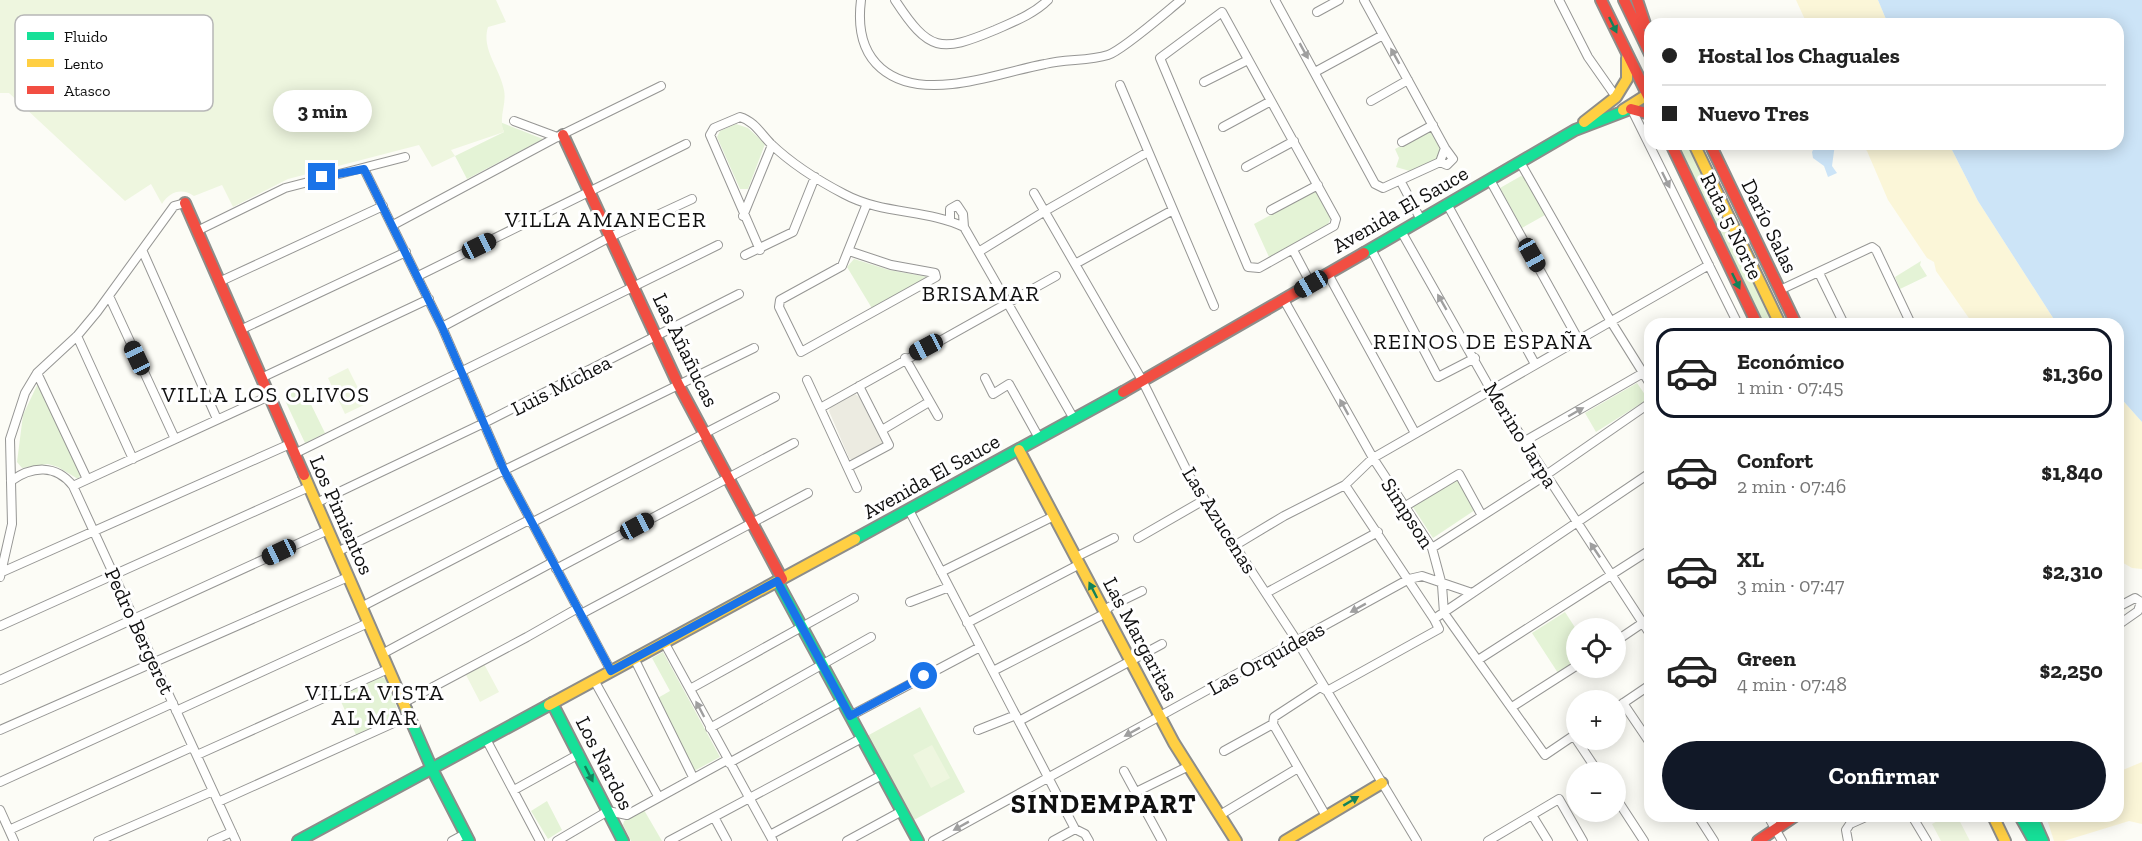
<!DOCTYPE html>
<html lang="es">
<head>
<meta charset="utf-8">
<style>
	body { margin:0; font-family:"Zilla Slab",serif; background:#f2f2f2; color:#222; height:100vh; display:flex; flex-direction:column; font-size:22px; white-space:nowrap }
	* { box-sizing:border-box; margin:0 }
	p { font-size:20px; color:#767676 }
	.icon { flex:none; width:33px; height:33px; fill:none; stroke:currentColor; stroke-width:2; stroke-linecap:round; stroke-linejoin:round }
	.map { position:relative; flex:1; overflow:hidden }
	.drawer { position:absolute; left:1644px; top:318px; width:480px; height:504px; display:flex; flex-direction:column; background:#fff; border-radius:18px; box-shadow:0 3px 15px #0003 }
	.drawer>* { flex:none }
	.hud { position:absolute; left:1644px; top:18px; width:480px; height:132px; border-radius:18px; box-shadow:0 3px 15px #0003; display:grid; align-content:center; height:132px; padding:0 18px; background:#fff }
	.fabs { position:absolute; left:1566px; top:618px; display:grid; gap:12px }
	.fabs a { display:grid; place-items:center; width:60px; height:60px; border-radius:50%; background:#fff; box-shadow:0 3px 15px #0003; font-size:30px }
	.end { position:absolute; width:27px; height:27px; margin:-14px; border:8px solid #1a73e8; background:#fff; box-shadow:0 0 0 3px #fff }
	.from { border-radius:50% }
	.bubble { position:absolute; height:42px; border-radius:21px; background:#fff; box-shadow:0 3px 15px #0003; font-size:20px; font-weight:700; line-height:42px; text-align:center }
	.car { position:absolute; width:18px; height:36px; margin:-18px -9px; border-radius:8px; box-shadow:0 0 4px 2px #0007; background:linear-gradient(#222 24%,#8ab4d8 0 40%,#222 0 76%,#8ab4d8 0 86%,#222 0) }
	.hud b { display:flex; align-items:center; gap:21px; height:57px; font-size:22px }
	.hud b+b { border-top:2px solid #e0e0e0 }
	.hud i { width:15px; height:15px; background:#222 }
	ul { padding:10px 0 0; list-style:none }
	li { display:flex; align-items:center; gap:18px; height:90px; margin:0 12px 9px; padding:0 6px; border:3px solid transparent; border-radius:18px }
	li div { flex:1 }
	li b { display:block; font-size:22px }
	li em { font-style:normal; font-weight:700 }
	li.active { border-color:#111827 }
	li>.icon { width:54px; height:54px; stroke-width:1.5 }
	.primary-button { display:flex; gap:12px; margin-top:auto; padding:12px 18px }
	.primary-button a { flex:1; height:69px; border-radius:36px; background:#111827; color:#fff; font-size:24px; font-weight:700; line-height:69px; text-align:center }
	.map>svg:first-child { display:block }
	.green { fill:#e4f3d6 }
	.sand { fill:#fbf6d8 }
	.pitch { fill:#eef6df }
	.plaza { fill:#ecebe1 }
	.water { fill:#cce4f7 }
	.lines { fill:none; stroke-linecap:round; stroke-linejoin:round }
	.street-casing { stroke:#969694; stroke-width:10 }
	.fast-casing { stroke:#8d8d8a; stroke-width:14 }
	.slow-casing { stroke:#8d8d8a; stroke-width:14 }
	.jam-casing { stroke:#8d8d8a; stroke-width:14 }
	.street { stroke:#fffffe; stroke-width:8 }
	.fast { stroke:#16e098; stroke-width:10 }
	.slow { stroke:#ffcf43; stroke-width:10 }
	.jam { stroke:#f24e42; stroke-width:10 }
	.oneway { fill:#13825b }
	.oneway2 { fill:#9f9f9f }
	.route { stroke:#1a73e8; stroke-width:8 }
	.labels { text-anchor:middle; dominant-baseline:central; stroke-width:6; stroke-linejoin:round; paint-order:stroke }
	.street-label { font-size:21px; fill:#101010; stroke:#fff }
	.neighbourhood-label { font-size:22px; letter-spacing:1.5px; fill:#101010; stroke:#fff }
	.district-label { font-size:27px; font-weight:bold; letter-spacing:1.5px; fill:#101010; stroke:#fff }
	.key { fill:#fff; stroke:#b7b7b7; stroke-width:1.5 }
	.key-label { font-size:16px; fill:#101010 }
</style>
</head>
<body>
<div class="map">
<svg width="2142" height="841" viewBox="0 0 2142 841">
	<rect width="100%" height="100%" fill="#fcfcf6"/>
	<path class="green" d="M500,122l43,17 -76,40 -12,-23 49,-24z
		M736,124l12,4 17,16 -17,45h-8l-23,-52 3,-6z
		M1433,129l10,20 -6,11 -24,12 -17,-5 3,-9 -4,-9z
		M1676,144h12l87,180h-12z
		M1521,176l4,2 20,37 -23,13 -22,-40z
		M1316,190l15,28 -4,8 -58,31 -15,-33z
		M854,259l35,11 39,7 -55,33 -26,-43z
		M1921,261l-1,4 7,11 -27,13 -5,-12z
		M39,381l43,92 -4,6 -20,-12 -10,-3 -26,4 -5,-6 6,-47z
		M1637,383l11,16 -52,33 -11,-19z
		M302,386l23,47 -20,10 -22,-47z
		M1459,476l19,32 -45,30 -22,-34z
		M1565,612l11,17v32l-18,12 -26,-40z
		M663,652l57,105 -26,14 -38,-72 14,-8 -18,-33z
		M380,676l6,3 14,37 -43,21 -19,-42z
		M920,707l45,85 -53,29 -45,-85z
		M547,801l15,29 -14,9 -17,-28z
		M644,810l18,31h-31l-8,-16 1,-4z"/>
	<path class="sand" d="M1796,0h82l10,24h-81z
		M1861,144h88l29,57 79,123h-84l-37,-53 -2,-9 -7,-4 -39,-58 -21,-49z
		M2118,395l24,27v147l-10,-1 -14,-8z
		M2142,762v62l-13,-3 -65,20h-10l-8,-25h72v-44z"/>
	<path class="pitch" d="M0,0h496l10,22 -18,5c-7,23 12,41 16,63 3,15 -6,27 0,42l-53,18 4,6 -23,11 -13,-22 -131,34 -55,28 -11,-22 -28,11c-12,-8 -24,-5 -32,8l-11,-20 -26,17 -116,-108h-9z
		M348,368l18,36 -21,10 -17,-36z
		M484,664l15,28 -19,10 -15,-29z
		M932,745l18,33 -19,10 -18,-33z
		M1947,816h10l13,25h-29l-9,-17z"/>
	<path class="plaza" d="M854,393l5,4 24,45 -1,4 -28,15 -5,-3 -20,-47 3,-7z"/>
	<path class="water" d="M1878,0h264v422l-24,-27v-71h-61l-79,-123 -29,-57h169v-120h-230z
		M1816,144h19l-3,22 5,7 -9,4 -4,-11 -11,-8 -1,-6z"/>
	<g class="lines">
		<g class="street-casing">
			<path id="street" d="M861,0c-8,63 31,91 91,84 31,-3 62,-14 93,-20 21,-5 44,-3 63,-9 15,-5 58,-43 73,-55
				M895,0c34,52 45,53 100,30 18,-8 39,-16 53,-30
				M1275,0l100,184 8,4 57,-26 5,-14 -81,-148
				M1559,0l29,57 28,40
				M1222,12l114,207 -2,7 -75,42 -11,-1 -88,-209z
				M1317,12l22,-12
				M1315,72l68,-37
				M1204,82l44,-22
				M1120,85l94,221
				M1371,101l37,-21
				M1632,110l106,214
				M514,121l43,16
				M1223,127l48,-26
				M1402,142l31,-17
				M1440,162l7,3 6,-6 -8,-11
				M1520,162l90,158 40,64
				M1246,167l48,-26
				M364,169l78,158 62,143 107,201
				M1490,180l88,159
				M1401,182l20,38
				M1034,193l108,187 48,97 107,164 120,200
				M1447,204l88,160
				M1271,210l47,-25
				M743,216l29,-71
				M950,220v-11l7,-4 6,9 1,13
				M393,225l164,-88 104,-51
				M197,231l88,-43 120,-31
				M1401,231l90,159 159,244
				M1371,249l67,128 37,-19
				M760,250l-50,-115 4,-7 26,-11c14,4 21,17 31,27 21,20 48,37 73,50 39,21 83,15 120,33l110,192
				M1293,250l18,34
				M849,251l42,14 44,8 1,4 -135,75 -22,-45 1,-7 62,-34 24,-60
				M980,251l65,-40 103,-59
				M143,252l74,167
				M745,255l48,-23 22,-55
				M1075,264l98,-54
				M1819,273l25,51
				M1328,274l87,159
				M418,276l268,-132
				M219,282l164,-76
				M1780,290l92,-43 4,3 35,74
				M109,296l66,143
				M1284,300l89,158 59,90 10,37 2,28 101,142 31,-21
				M442,327l168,-90 82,-38
				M240,330l166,-78
				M77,336l56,123
				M905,358l33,58
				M37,373l50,106
				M261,378l168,-79
				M985,378l8,16 16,-10 30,54
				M807,380l50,108
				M822,407l234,-131
				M882,430l47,-28
				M1525,441l118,-68
				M294,454l424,-209
				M848,467l41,-22 -30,-59
				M11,481c21,-15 45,-17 62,5l163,355
				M1345,485l89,134
				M73,486l196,-90
				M316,503l168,-80 255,-129
				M1404,507l55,-33 22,40
				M909,510l166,319 10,5 4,7
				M531,523l244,-126
				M1138,538l66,-38
				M1234,546l50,-30 61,-31 28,-27 336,-193
				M1432,548l114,-73 104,-72
				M337,552l417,-204
				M1076,557l38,-19
				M556,569l238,-126
				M2,572l288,-128
				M941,572l113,-56
				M0,577l12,-53 -2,-85 15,-46 12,-20 40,-37 20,-24 77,-106 11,-3
				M1266,593l112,-61
				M910,602l39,-15
				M361,607l168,-87
				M2118,607l17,-9 6,4 -3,9 -20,14
				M581,614l227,-121
				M967,623l113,-59
				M0,626l309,-139
				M1616,641l34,-23
				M664,642l109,199
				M382,654l171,-92
				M634,658l59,119
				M1478,660l172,-110
				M993,671l109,-56 7,-8 33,-16
				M0,680l328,-150
				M594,680l64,116
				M690,689l164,-91
				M403,703l124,-66 51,-29
				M1623,703l27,40
				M1512,707l64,-41
				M1616,708l34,-23
				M176,711l192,-88
				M850,716l130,-69
				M1019,721l143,-77
				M1273,724l53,92
				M710,728l161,-91
				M0,730l348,-153
				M978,730l38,-15
				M1574,736l24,36
				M486,739l54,102
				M1224,751l49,-27 1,-7 46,-30 7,4 112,-62 -5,-10 216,-146
				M197,755l191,-86
				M729,763l113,-62
				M1124,771l38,70
				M0,782l173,-79
				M514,790l65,-36
				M1136,792l53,-26
				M1616,798l28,43
				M218,802l191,-86
				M0,810l14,31
				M1220,815l78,-47
				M1532,815l16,26
				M1698,816l16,25
				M1768,816l14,25
				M1912,816l15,25
				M714,817l13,24
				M9,830l183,-83
				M770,835l112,-60
				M98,841l115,-50
				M212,841l20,-9
				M452,841l13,-7
				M557,841l51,-30 19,4 100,-55
				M669,841l193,-103
				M847,841l55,-30
				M933,841l476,-262 13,-3 50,17
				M1053,841l22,-12
				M1488,841l71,-42 24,42
				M1848,841l-2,-11 4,-6 18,-8"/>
		</g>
		<g class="fast-casing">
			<path id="fast" d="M1364,253l211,-123 55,-21
				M855,539l268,-147
				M777,581l141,260
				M552,703l71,138
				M406,709l26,60 37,72
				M2020,816l14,25
				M2032,816l11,25
				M298,841l251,-136"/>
		</g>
		<g class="slow-casing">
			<path id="slow" d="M1616,97l11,-18v-21
				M1623,110l27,-17
				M1584,122l32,-25
				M1694,144l86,180
				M1019,450l155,293 62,98
				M304,475l102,234
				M549,705l306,-166
				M1993,816l12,25
				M1285,841l97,-58"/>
		</g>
		<g class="jam-casing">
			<path id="jam" d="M1601,0l49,100
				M1624,0l26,54
				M1637,0l8,24
				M1631,109l19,5
				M563,135l115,249 104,195
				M1671,144l86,180
				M1710,144l86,180
				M185,203l119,272
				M1123,392l241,-139
				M1758,841l37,-25"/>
		</g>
		<use href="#street" class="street"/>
		<use href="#fast" class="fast"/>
		<use href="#slow" class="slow"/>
		<use href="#jam" class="jam"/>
	</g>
	<defs><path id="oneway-solid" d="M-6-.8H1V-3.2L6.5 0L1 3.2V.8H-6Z" transform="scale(1.5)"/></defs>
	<g class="oneway">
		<use href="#oneway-solid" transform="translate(1613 25) rotate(64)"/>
		<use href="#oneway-solid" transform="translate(1736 281) rotate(64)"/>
		<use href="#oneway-solid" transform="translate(1093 590) rotate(-117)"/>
		<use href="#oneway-solid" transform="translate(589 774) rotate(63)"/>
		<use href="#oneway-solid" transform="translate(1351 801) rotate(-31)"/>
	</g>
	<g class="oneway2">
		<use href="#oneway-solid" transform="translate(1304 51) rotate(61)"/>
		<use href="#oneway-solid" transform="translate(1395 56) rotate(-119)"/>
		<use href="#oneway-solid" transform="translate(1666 180) rotate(64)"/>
		<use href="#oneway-solid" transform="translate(1442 302) rotate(-120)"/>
		<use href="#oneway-solid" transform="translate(1344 407) rotate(-119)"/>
		<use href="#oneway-solid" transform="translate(1576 412) rotate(-30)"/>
		<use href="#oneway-solid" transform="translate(1595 550) rotate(-124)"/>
		<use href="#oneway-solid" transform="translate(1358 608) rotate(151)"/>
		<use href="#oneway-solid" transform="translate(700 709) rotate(-118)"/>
		<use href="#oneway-solid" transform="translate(1132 732) rotate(151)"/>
		<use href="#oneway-solid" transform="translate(961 826) rotate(151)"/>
	</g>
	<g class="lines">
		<path class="route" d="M322,177l42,-8 78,158 62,143 107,201 166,-90 73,135 74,-40"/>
	</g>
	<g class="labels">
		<g class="street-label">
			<text transform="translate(1400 209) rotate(-30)">Avenida El Sauce</text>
			<text transform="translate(1732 226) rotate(64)">Ruta 5 Norte</text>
			<text transform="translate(1770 226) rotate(64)">Darío Salas</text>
			<text transform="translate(686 350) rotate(64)">Las Añañucas</text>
			<text transform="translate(561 385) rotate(-27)">Luis Michea</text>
			<text transform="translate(1521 435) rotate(58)">Merino Jarpa</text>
			<text transform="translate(931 476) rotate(-29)">Avenida El Sauce</text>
			<text transform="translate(1408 513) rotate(57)">Simpson</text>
			<text transform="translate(342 515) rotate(66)">Los Pimientos</text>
			<text transform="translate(1220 520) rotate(58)">Las Azucenas</text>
			<text transform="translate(140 631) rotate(65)">Pedro Bergeret</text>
			<text transform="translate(1141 639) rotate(62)">Las Margaritas</text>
			<text transform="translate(1266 658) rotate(-29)">Las Orquídeas</text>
			<text transform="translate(605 763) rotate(63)">Los Nardos</text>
		</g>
		<g class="neighbourhood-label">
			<text x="606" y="219">VILLA AMANECER</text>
			<text x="981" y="293">BRISAMAR</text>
			<text x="1483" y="341">REINOS DE ESPAÑA</text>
			<text x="266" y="394">VILLA LOS OLIVOS</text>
			<text x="375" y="692">VILLA VISTA<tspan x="375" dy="25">AL MAR</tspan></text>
		</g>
		<g class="district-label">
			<text x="1104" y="804">SINDEMPART</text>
		</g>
	</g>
	<rect x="15" y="15" width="198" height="96" rx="9" class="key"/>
	<rect x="27" y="32" width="27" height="8" fill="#16e098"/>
	<rect x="27" y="59" width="27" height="8" fill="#ffcf43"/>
	<rect x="27" y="86" width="27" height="8" fill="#f24e42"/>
	<g class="key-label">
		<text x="64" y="42">Fluido</text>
		<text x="64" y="69">Lento</text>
		<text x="64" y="96">Atasco</text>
	</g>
</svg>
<div class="fabs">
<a><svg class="icon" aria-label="locate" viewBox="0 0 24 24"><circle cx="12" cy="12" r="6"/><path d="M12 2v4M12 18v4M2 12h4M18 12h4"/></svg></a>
<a>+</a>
<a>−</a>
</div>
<i class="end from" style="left:924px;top:676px"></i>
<i class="end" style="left:322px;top:177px"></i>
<div class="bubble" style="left:273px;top:90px;width:99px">3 min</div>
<i class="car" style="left:479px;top:246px;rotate:64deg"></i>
<i class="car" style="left:1532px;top:255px;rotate:151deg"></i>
<i class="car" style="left:1311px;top:284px;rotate:240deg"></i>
<i class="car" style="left:926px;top:347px;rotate:242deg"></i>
<i class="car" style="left:137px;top:358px;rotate:335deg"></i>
<i class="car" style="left:637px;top:526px;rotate:62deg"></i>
<i class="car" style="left:279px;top:552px;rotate:245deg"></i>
<div class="hud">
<b><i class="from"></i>Hostal los Chaguales</b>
<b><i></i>Nuevo Tres</b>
</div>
<section class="drawer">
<ul>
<li class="active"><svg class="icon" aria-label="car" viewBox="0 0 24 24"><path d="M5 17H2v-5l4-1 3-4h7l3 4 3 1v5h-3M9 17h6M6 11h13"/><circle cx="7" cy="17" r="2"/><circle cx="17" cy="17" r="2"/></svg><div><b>Económico</b><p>1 min · 07:45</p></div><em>$1,360</em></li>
<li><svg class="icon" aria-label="car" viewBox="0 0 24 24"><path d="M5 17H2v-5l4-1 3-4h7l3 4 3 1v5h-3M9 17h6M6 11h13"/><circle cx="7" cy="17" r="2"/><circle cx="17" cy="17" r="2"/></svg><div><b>Confort</b><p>2 min · 07:46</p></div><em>$1,840</em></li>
<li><svg class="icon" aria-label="car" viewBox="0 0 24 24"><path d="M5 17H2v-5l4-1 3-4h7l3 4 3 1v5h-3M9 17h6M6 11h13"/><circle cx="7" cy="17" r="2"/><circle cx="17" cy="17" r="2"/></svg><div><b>XL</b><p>3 min · 07:47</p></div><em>$2,310</em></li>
<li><svg class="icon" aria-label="car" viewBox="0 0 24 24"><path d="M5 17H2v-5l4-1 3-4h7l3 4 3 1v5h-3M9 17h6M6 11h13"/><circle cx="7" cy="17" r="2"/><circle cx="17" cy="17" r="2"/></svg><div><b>Green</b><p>4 min · 07:48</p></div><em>$2,250</em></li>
</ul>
<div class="primary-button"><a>Confirmar</a></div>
</section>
</div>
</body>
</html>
